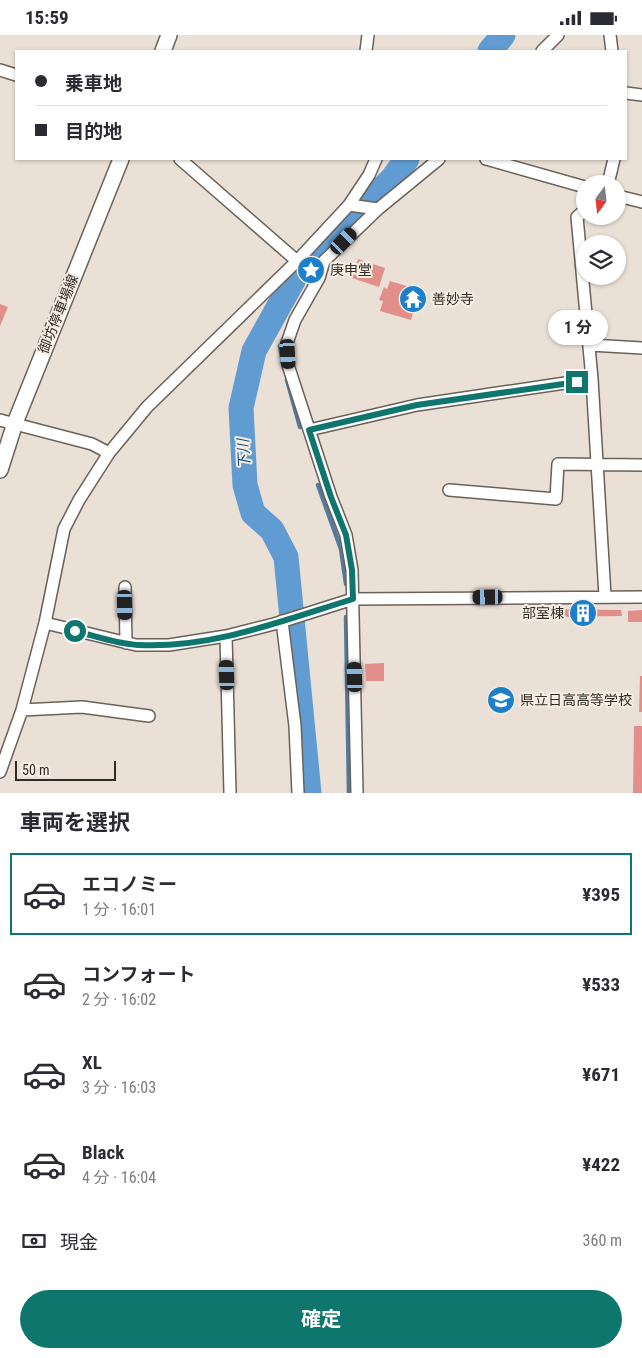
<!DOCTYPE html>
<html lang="ja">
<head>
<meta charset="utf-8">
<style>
	body { margin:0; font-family:"Roboto Condensed","Noto Sans JP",sans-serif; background:#f7f7f7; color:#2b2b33; height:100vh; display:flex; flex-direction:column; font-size:19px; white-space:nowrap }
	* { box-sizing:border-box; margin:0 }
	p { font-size:16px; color:#7c7c81 }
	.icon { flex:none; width:28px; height:28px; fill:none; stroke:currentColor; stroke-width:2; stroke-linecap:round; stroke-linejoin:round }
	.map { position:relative; height:758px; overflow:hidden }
	.details { display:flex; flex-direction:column; background:#fff; flex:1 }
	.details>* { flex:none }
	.top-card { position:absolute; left:15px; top:15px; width:612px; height:110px; border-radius:0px; box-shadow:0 1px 4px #0004; display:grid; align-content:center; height:110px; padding:0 20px; background:#fff }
	.needle { width:32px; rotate:195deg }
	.fabs { position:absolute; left:576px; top:140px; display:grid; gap:10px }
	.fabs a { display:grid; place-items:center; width:50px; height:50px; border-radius:50%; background:#fff; box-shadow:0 1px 4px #0004; font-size:25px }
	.scale { position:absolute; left:15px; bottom:12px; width:101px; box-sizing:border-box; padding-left:5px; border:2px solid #302c28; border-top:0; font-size:14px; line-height:18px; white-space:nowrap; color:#302c28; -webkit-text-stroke:4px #f7ede3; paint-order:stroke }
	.end { position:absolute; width:22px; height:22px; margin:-11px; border:6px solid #0f766e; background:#fff; box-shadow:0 0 0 2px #fff }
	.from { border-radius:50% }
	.bubble { position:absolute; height:35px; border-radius:18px; background:#fff; box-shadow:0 1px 4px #0004; font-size:16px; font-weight:700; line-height:35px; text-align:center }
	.car { position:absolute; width:15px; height:30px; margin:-15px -8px; border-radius:6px; box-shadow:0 0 4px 1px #0007; background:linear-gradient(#222 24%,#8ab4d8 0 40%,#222 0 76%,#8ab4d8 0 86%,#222 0) }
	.top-card b { display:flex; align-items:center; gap:18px; height:48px; font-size:19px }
	.top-card b+b { border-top:1px solid #e1e1e2 }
	.top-card i { width:12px; height:12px; background:#2b2b33 }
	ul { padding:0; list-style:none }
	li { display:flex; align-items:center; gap:15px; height:82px; margin:0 10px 8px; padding:0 10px; border:2px solid transparent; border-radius:0px }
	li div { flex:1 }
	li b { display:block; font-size:19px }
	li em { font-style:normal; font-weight:700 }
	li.current { border-color:#0f766e }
	li>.icon { width:45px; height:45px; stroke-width:1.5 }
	h2 { padding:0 20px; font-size:22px; line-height:60px }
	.pay { display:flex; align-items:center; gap:12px; height:55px; padding:0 20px; font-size:19px }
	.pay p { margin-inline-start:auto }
	.primary-button { display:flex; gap:10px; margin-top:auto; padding:10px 20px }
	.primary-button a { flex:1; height:58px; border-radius:30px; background:#0f766e; color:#fff; font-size:20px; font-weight:700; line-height:58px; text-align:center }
	.status { display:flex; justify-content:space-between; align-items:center; height:35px; padding:0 25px; background:#fff; direction:ltr }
	.status svg { height:14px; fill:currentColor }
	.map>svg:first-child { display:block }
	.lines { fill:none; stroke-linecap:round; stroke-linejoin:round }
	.stream { stroke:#527a9e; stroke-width:4.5 }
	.river { stroke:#609cd1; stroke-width:25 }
	.building { fill:#e28f8b }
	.minor-casing { stroke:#6a6159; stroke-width:14 }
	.secondary-casing { stroke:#6a6159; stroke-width:18 }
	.minor { stroke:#fff; stroke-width:11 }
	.secondary { stroke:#fff; stroke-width:15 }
	.route { stroke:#0f766e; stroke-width:6 }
	.labels { text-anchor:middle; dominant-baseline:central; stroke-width:4; stroke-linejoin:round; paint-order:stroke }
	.poi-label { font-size:14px; fill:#302c28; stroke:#f7ede3; text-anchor:start }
	.street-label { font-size:14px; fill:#302c28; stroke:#f7ede3 }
	.water-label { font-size:15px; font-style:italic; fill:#158; stroke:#f7ede3 }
</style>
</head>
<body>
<div class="status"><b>15:59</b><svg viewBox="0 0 49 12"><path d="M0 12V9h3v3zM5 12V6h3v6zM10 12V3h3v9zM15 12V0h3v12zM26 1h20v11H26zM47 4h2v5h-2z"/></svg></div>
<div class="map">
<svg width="642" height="758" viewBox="0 0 642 758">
	<rect width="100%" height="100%" fill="#eae0d6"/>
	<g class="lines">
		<path class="stream" d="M280,311l3,17
			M287,345l13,47
			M318,450l23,64 5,35
			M346,582l3,176"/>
		<path class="river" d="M490,16l13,-16
			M309,758l-23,-236 -14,-27 -19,-17 -8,-28 -4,-77 13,-57 45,-81 93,-91 15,-20"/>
	</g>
	<path class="building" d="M358,224l27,9 -6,19 -27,-9z
		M390,246l30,9 -9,30 -31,-9 3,-10 -4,-1 5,-13 3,2z
		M0,269l8,3 -8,19z
		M545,574l76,1 1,6 -77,1z
		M642,575v12h-14v-11z
		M384,628v18h-18l-1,-17z
		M640,641h2v36h-3z
		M634,691h8v67h-9z"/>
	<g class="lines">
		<g class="minor-casing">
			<path id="minor" d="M610,0l2,16
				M366,16l2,-16
				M542,16l16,-16
				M0,35l16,5
				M626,58l16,2
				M180,124l117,102
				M486,124l99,28
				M608,149l6,-25
				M618,161l24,6
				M349,170l20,-30 7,-16
				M585,175l-8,7 15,162
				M590,310l52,3
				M0,385l92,24 17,9
				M309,395l108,-25 175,-26 13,217
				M449,455l107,9 2,-35 84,1
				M125,552l1,56
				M282,586l13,105 3,67
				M45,588l91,22h33l57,-9 48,-12 79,-25 289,-2
				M226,601l4,157
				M22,675l60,-3 67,9
				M0,737l22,-62 23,-87 19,-94 15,-29 30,-47 38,-46 150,-146 52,-56 29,4 61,-50
				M357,758l-5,-223 -6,-35 -15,-38 -43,-132 -1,-22 8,-23 24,-42 5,-17 54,-52"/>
		</g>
		<g class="secondary-casing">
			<path id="secondary" d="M163,16l6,-16
				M0,435l15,-47 106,-264"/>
		</g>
		<use href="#minor" class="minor"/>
		<use href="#secondary" class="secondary"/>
	</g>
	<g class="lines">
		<path class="route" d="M75,596c20,5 42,13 63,14 73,4 146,-25 215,-46l-1,-29 -6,-35 -15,-38 -22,-67 108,-25 160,-23"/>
	</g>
	<defs>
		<g id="sight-disc" transform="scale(1.4375)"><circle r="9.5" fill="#1c7fca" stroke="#f7ede3"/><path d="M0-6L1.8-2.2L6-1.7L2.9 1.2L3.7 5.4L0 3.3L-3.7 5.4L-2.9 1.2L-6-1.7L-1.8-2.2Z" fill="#fff"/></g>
		<g id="temple-disc" transform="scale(1.4375)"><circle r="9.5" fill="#1c7fca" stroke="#f7ede3"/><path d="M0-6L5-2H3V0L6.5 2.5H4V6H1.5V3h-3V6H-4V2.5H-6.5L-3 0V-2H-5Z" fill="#fff"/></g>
		<g id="building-disc" transform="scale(1.4375)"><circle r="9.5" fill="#1c7fca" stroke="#f7ede3"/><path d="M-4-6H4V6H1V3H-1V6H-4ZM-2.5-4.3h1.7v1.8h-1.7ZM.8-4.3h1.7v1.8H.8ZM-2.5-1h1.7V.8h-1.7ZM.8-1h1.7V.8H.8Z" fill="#fff"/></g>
		<g id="school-disc" transform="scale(1.4375)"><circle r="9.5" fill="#1c7fca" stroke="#f7ede3"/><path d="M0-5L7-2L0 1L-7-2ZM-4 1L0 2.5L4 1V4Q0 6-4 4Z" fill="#fff"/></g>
	</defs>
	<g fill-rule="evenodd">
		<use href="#sight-disc" x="311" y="235"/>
		<use href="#temple-disc" x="413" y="264"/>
		<use href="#building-disc" x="583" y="578"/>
		<use href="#school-disc" x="501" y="665"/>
	</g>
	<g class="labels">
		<g class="poi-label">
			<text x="330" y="235">庚申堂</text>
			<text x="432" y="264">善妙寺</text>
			<text x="564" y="578" text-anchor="end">部室棟</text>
			<text x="520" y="665">県立日高高等学校</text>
		</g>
		<g class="street-label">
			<text transform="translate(58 279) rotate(-68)">御坊停車場線</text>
		</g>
		<g class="water-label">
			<text transform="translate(244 419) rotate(-93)">下川</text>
		</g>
	</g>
</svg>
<div class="fabs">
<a><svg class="needle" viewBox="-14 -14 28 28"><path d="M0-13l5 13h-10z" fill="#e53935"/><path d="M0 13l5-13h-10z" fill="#7c7c81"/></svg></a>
<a><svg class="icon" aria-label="layers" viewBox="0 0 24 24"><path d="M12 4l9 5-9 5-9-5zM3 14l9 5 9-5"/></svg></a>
</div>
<div class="scale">50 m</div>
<i class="end from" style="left:75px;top:596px"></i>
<i class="end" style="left:577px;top:347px"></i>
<div class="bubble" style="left:548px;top:275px;width:60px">1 分</div>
<i class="car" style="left:344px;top:206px;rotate:44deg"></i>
<i class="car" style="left:288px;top:319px;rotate:176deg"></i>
<i class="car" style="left:488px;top:562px;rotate:269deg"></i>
<i class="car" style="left:125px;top:570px;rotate:179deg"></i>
<i class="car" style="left:227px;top:640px;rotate:358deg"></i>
<i class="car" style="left:355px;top:642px;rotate:358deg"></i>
<div class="top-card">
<b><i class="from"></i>乗車地</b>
<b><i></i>目的地</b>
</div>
</div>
<section class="details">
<h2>車両を選択</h2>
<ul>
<li class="current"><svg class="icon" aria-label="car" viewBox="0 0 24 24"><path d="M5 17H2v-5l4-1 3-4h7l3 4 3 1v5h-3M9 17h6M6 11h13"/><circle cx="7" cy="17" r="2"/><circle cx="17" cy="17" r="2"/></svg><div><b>エコノミー</b><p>1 分 · 16:01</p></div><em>¥395</em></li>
<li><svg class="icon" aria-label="car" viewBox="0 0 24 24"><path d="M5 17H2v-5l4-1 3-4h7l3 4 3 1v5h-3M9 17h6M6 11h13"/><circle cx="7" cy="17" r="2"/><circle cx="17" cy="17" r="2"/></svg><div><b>コンフォート</b><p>2 分 · 16:02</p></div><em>¥533</em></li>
<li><svg class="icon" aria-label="car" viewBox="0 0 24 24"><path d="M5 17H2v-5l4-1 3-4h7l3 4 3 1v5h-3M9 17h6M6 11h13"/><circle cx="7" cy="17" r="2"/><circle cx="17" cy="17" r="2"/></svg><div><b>XL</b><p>3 分 · 16:03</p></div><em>¥671</em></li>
<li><svg class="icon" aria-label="car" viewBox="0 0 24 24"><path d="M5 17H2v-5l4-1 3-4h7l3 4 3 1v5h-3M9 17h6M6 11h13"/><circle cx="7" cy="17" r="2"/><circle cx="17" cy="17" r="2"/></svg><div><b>Black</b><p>4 分 · 16:04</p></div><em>¥422</em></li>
</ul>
<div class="pay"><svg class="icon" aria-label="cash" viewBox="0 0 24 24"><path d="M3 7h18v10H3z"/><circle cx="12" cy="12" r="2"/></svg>現金<p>360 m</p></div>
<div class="primary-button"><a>確定</a></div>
</section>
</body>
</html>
